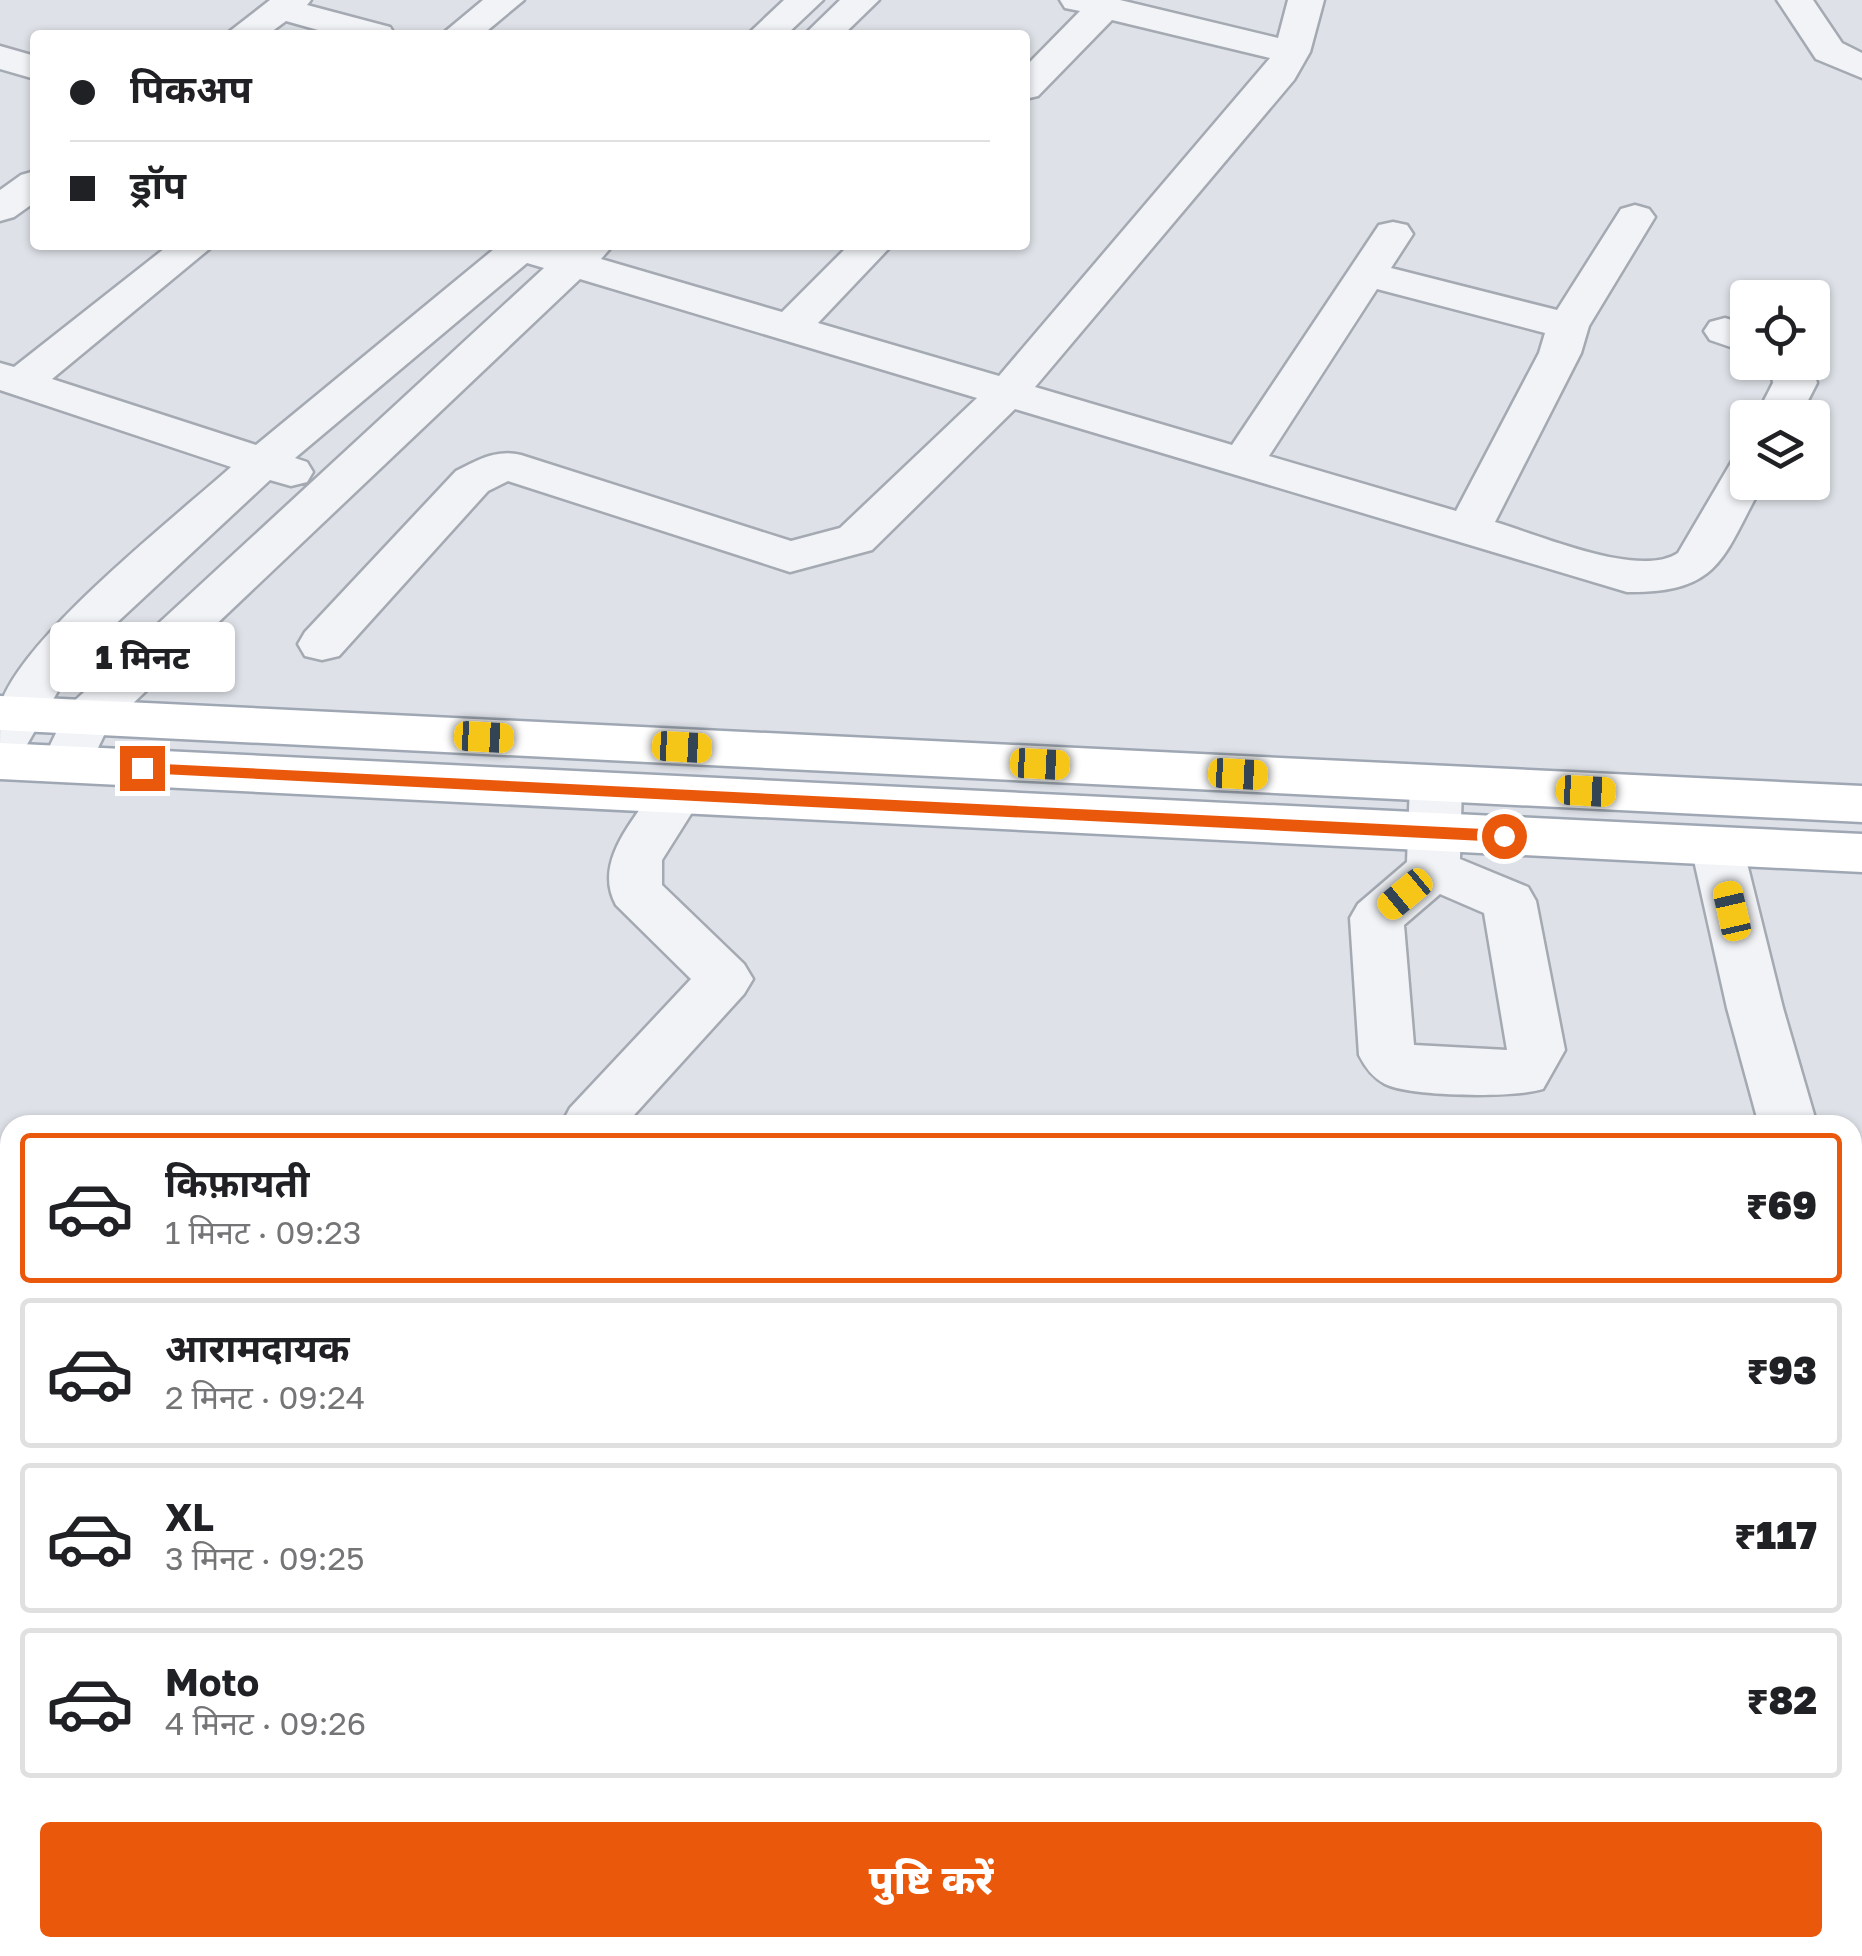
<!DOCTYPE html>
<html lang="hi">
<head>
<meta charset="utf-8">
<style>
	body { margin:0; font-family:"Golos Text","Noto Sans Devanagari",sans-serif; background:#f6f6f6; color:#202124; height:100vh; display:flex; flex-direction:column; font-size:38px; white-space:nowrap }
	* { box-sizing:border-box; margin:0 }
	p { font-size:32px; color:#757577 }
	.icon { flex:none; width:55px; height:55px; fill:none; stroke:currentColor; stroke-width:2; stroke-linecap:round; stroke-linejoin:round }
	.map { position:relative; flex:1; overflow:hidden }
	.side { position:absolute; left:0px; top:1115px; width:1862px; height:842px; display:flex; flex-direction:column; background:#fff; border-radius:30px 30px 0 0; box-shadow:0 2px 8px #0004 }
	.side>* { flex:none }
	.guide { position:absolute; left:30px; top:30px; width:1000px; height:220px; border-radius:10px; box-shadow:0 2px 8px #0004; display:grid; align-content:center; height:220px; padding:0 40px; background:#fff }
	.fabs { position:absolute; left:1730px; top:280px; display:grid; gap:20px }
	.fabs a { display:grid; place-items:center; width:100px; height:100px; border-radius:10px; background:#fff; box-shadow:0 2px 8px #0004; font-size:50px }
	.end { position:absolute; width:45px; height:45px; margin:-22px; border:12px solid #ea580c; background:#fff; box-shadow:0 0 0 5px #fff }
	.from { border-radius:50% }
	.bubble { position:absolute; height:70px; border-radius:10px; background:#fff; box-shadow:0 2px 8px #0004; font-size:32px; font-weight:800; line-height:70px; text-align:center }
	.car { position:absolute; width:30px; height:60px; margin:-30px -15px; border-radius:12px; box-shadow:0 0 8px 2px #0007; background:linear-gradient(#f5c518 24%,#345 0 40%,#f5c518 0 76%,#345 0 86%,#f5c518 0) }
	.guide b { display:flex; align-items:center; gap:35px; height:95px; font-size:38px }
	.guide b+b { border-top:2px solid #e0e0e0 }
	.guide i { width:25px; height:25px; background:#202124 }
	ul { padding:18px 0 0; list-style:none }
	li { display:flex; align-items:center; gap:30px; height:150px; margin:0 20px 15px; padding:0 20px; border:5px solid #e0e0e0; border-radius:10px }
	li div { flex:1 }
	li b { display:block; font-size:38px }
	li em { font-style:normal; font-weight:800 }
	li.active { border-color:#ea580c }
	li>.icon { width:90px; height:90px; stroke-width:1.5 }
	.button { display:flex; gap:20px; margin-top:auto; padding:20px 40px }
	.button a { flex:1; height:115px; border-radius:10px; background:#ea580c; color:#fff; font-size:40px; font-weight:800; line-height:115px; text-align:center }
	.map>svg:first-child { display:block }
	.lines { fill:none; stroke-linecap:round; stroke-linejoin:round }
	.minor-casing { stroke:#a4a9b2; stroke-width:5 }
	.major-casing { stroke:#9ea7b3; stroke-width:5 }
	.minor { fill:#f1f3f6; fill-rule:evenodd }
	.major { fill:#fff; fill-rule:evenodd }
	.route { fill:#ea580c }
</style>
</head>
<body>
<div class="map">
<svg width="1862" height="1956" viewBox="0 0 1862 1956">
	<rect width="100%" height="100%" fill="#dee2e8"/>
	<g class="lines">
		<g class="minor-casing">
			<path id="minor" d="M270,0h41l-4,5 83,22 5,8h-59l-50,-14 -19,14h-42z
				M483,0h41l-42,35h-41z
				M784,0h39l-37,35h-39z
				M840,0h39l-36,35h-39z
				M1060,0h60l158,38 10,-38h36l-14,52 -16,28 -259,307 197,58 147,-220 14,-3 14,3 6,9 -22,34 166,42 64,-101 14,-4 14,4 6,8 -66,109 -8,27 -86,169c44,13 144,57 183,31l54,-92 16,-4v25h16c-42,74 -41,111 -137,110l-612,-183 -143,141 -82,22 -282,-91 -20,10 -149,165 -17,4 -17,-4 -7,-12 7,-12 151,-161c22,-11 40,-22 65,-16l270,86 49,-13 137,-130 -397,-119 -472,448 -24,50 -18,5 -18,-5 -7,-13 28,-58 475,-438 -17,-5 -232,195 12,4 6,10 -6,10 -16,4 -21,-6 -175,163 -37,48 -40,69 -18,5c0,-18 0,-45 1,-62 24,-68 172,-184 230,-236l-231,-77v-27l14,4 155,-122h45l-162,134 204,66 243,-200 67,4 3,-4h44l-12,14 181,53 67,-67h43l-74,78 181,53 271,-318 -158,-38 -74,76 -13,3v-32l55,-56 -15,-3zM1377,289l168,44 -6,20 -83,158 -187,-55z
				M1777,0h36l29,43 20,10v25l-46,-19z
				M0,46l35,10v23l-35,-10z
				M35,171v31l-21,15 -14,4v-31l21,-15z
				M1725,318l23,7v28l-38,-13 -6,-9 6,-9z
				M1770,362h42l5,21 -18,35h-44l18,-35z
				M1436,766l18,5 8,13 -2,75 68,28 8,14 29,149 -22,39c-27,9 -132,8 -158,-5 -13,-7 -20,-17 -26,-29l-9,-137 8,-14 49,-42 3,-78 8,-13zM1440,894l44,19 23,137 -93,-5 -10,-120z
				M677,777l18,5 8,13 -41,65v25l82,79 9,15 -9,15 -119,131h-64l9,-17 121,-129 -75,-74c-24,-44 20,-87 43,-123z
				M1717,828l19,5 7,14 40,161 34,117h-58l-32,-117 -36,-161 7,-14z
				M1852,1326l10,3v86l-10,-4z
				M0,1554l10,1v62l-10,-1z"/>
		</g>
		<g class="major-casing">
			<path id="major" d="M0,696l1862,90v36l-1862,-92z
				M0,743l1862,91v38l-1862,-93z"/>
		</g>
		<use href="#minor" class="minor"/>
		<use href="#major" class="major"/>
	</g>
	<path class="route" d="M142,763l1362,67 8,6 -8,6 -1362,-69 -8,-5z"/>
</svg>
<div class="fabs">
<a><svg class="icon" aria-label="locate" viewBox="0 0 24 24"><circle cx="12" cy="12" r="6"/><path d="M12 2v4M12 18v4M2 12h4M18 12h4"/></svg></a>
<a><svg class="icon" aria-label="layers" viewBox="0 0 24 24"><path d="M12 4l9 5-9 5-9-5zM3 14l9 5 9-5"/></svg></a>
</div>
<i class="end from" style="left:1504px;top:836px"></i>
<i class="end" style="left:142px;top:768px"></i>
<div class="bubble" style="left:50px;top:622px;width:185px">1 मिनट</div>
<i class="car" style="left:484px;top:737px;rotate:93deg"></i>
<i class="car" style="left:682px;top:747px;rotate:93deg"></i>
<i class="car" style="left:1040px;top:764px;rotate:93deg"></i>
<i class="car" style="left:1238px;top:774px;rotate:93deg"></i>
<i class="car" style="left:1586px;top:791px;rotate:93deg"></i>
<i class="car" style="left:1405px;top:894px;rotate:230deg"></i>
<i class="car" style="left:1732px;top:911px;rotate:347deg"></i>
<div class="guide">
<b><i class="from"></i>पिकअप</b>
<b><i></i>ड्रॉप</b>
</div>
<section class="side">
<ul>
<li class="active"><svg class="icon" aria-label="car" viewBox="0 0 24 24"><path d="M5 17H2v-5l4-1 3-4h7l3 4 3 1v5h-3M9 17h6M6 11h13"/><circle cx="7" cy="17" r="2"/><circle cx="17" cy="17" r="2"/></svg><div><b>किफ़ायती</b><p>1 मिनट · 09:23</p></div><em>₹69</em></li>
<li><svg class="icon" aria-label="car" viewBox="0 0 24 24"><path d="M5 17H2v-5l4-1 3-4h7l3 4 3 1v5h-3M9 17h6M6 11h13"/><circle cx="7" cy="17" r="2"/><circle cx="17" cy="17" r="2"/></svg><div><b>आरामदायक</b><p>2 मिनट · 09:24</p></div><em>₹93</em></li>
<li><svg class="icon" aria-label="car" viewBox="0 0 24 24"><path d="M5 17H2v-5l4-1 3-4h7l3 4 3 1v5h-3M9 17h6M6 11h13"/><circle cx="7" cy="17" r="2"/><circle cx="17" cy="17" r="2"/></svg><div><b>XL</b><p>3 मिनट · 09:25</p></div><em>₹117</em></li>
<li><svg class="icon" aria-label="car" viewBox="0 0 24 24"><path d="M5 17H2v-5l4-1 3-4h7l3 4 3 1v5h-3M9 17h6M6 11h13"/><circle cx="7" cy="17" r="2"/><circle cx="17" cy="17" r="2"/></svg><div><b>Moto</b><p>4 मिनट · 09:26</p></div><em>₹82</em></li>
</ul>
<div class="button"><a>पुष्टि करें</a></div>
</section>
</div>
</body>
</html>
